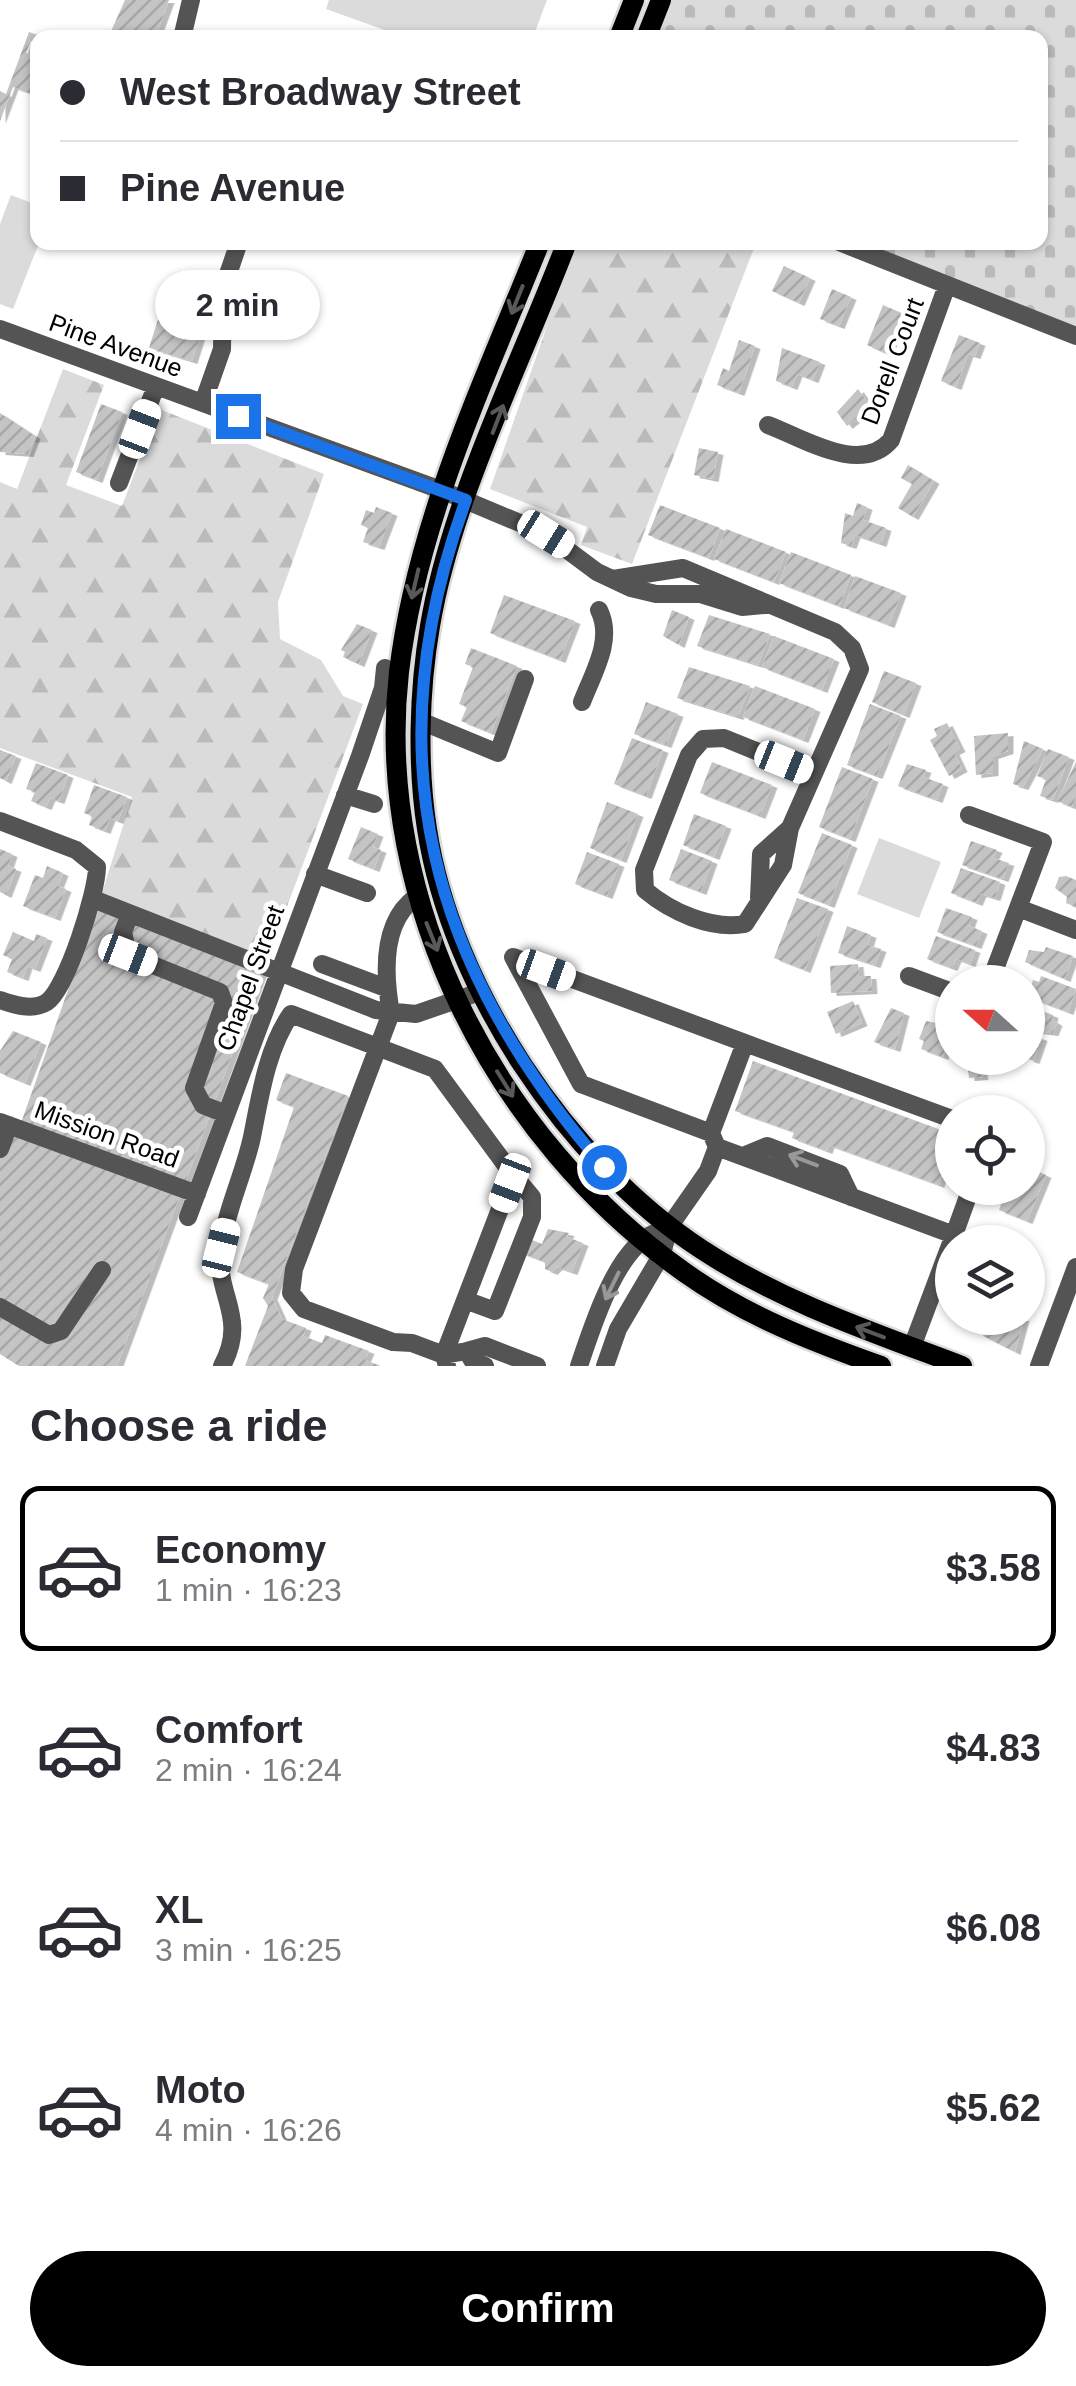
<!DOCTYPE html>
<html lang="en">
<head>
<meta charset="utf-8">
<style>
	body { margin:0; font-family:Helvetica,sans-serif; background:#f2f2f3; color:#2b2b33; height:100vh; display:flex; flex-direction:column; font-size:38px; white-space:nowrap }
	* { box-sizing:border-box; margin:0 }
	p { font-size:32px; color:#7c7c81 }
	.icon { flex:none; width:55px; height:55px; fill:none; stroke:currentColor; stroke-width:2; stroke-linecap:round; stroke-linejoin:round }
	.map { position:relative; height:1366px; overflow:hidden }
	.sheet { display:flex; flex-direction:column; background:#fff; flex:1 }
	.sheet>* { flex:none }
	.guide { position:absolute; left:30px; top:30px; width:1018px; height:220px; border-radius:20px; box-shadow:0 2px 8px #0004; display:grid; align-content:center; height:220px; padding:0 30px; background:#fff }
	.needle { width:65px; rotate:291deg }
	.tools { position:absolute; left:935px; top:965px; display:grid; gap:20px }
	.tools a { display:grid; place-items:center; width:110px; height:110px; border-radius:50%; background:#fff; box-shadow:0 2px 8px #0004; font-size:50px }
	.end { position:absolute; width:45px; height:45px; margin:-22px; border:12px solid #1a73e8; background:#fff; box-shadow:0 0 0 5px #fff }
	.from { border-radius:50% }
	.bubble { position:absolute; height:70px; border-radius:35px; background:#fff; box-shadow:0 2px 8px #0004; font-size:32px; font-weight:600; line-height:70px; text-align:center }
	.car { position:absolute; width:30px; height:60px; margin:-30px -15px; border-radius:12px; box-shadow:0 0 8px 2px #0007; background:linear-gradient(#fff 24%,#345 0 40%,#fff 0 76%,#345 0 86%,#fff 0) }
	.guide b { display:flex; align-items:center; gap:35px; height:95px; font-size:38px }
	.guide b+b { border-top:2px solid #e1e1e2 }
	.guide i { width:25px; height:25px; background:#2b2b33 }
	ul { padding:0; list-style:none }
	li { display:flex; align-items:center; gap:30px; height:165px; margin:0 20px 15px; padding:0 10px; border:5px solid transparent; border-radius:20px }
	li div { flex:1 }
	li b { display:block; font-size:38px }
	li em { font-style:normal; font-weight:600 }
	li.active { border-color:#000 }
	li>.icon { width:90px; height:90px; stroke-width:1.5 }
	h2 { padding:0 30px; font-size:45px; line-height:120px }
	.cta { display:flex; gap:20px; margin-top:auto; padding:20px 30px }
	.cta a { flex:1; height:115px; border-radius:60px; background:#000; color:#fff; font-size:40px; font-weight:600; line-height:115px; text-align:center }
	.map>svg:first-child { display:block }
	.forest { fill:url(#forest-firs) }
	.cemetery { fill:url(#cemetery-stones) }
	.park { fill:#dbdbdb }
	.building { fill:url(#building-hatch); filter:url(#shadow) }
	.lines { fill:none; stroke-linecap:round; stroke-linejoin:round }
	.major-casing { stroke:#dbdbdb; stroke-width:25 }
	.minor { stroke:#545454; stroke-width:18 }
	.major { stroke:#000; stroke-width:20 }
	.oneway { stroke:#595959 }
	.oneway2 { stroke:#989898 }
	.route { stroke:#1a73e8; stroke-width:12 }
	.labels { text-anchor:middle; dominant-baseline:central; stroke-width:9; stroke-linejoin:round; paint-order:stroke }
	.street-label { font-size:25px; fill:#000; stroke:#fff }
</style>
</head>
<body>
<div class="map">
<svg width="1076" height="1366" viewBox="0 0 1076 1366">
	<defs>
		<pattern id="forest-firs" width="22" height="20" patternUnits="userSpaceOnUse" patternTransform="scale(2.5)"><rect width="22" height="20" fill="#dbdbdb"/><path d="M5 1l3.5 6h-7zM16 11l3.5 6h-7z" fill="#bababa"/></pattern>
		<pattern id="cemetery-stones" width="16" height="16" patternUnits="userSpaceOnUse" patternTransform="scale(2.5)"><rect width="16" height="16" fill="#dbdbdb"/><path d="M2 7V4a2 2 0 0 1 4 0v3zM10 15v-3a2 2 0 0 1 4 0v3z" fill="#bababa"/></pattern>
		<pattern id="building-hatch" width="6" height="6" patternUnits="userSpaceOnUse" patternTransform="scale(2.5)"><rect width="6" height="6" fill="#c4c4c4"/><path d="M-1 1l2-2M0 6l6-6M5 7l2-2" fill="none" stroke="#a7a7a7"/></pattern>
		<filter id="shadow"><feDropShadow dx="5.5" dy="3" stdDeviation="0" flood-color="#0004"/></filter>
	</defs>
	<rect width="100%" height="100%" fill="#fff"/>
	<path class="forest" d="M576,243h180l-124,321 -51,-19 6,-18 -97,-38z
		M63,369l41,16 -38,100 56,21 37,-97 165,65 -46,128 2,37 41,21 22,36 20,8 -96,256 -166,-64 31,-99 -132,-49v-266l17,7z"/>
	<path class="cemetery" d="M672,0h404v328l-222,-85 186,-1v-204h-383z"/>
	<path class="park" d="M329,0h218l-14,37h-129l-78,-28z
		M11,195l26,10 2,38 -26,66 -13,-5v-80z
		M879,838l62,24 -22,56 -62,-24z"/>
	<path class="building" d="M125,0h44l-14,38h-47z
		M29,32l9,3v8l-7,-2 -5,12 12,4v39l-25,-9 -13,34v-30l6,3z
		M784,266l26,12 -11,25 -27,-12z
		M832,289l19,8 -12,29 -19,-7z
		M883,305l21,9 -17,40 -20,-9z
		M161,310l43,13 -12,38 -43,-13z
		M959,335l21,8 -5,13 -7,-2 -12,33 -15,-6z
		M739,340l16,6 -16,47 -22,-8 6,-17 6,3z
		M782,348l38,14 -7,18 -16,-6 -5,13 -16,-6z
		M858,389l13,18 -24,19 -10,-14z
		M101,404l21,8 -25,68 -21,-8z
		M0,413l35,23 -7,18 -28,-2z
		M699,448l19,4 -5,27 -19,-4z
		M908,465l26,16 -21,36 -15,-9 14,-24 -11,-6z
		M857,503l10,4 -4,13 23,8 -5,16 -26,-9 -4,11 -10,-3 4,-30 8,3z
		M660,505l60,23 -11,30 -61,-23z
		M376,507l16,6 -13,34 -16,-5 5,-14 -7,-3 5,-15 8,3z
		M726,529l60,23 -12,30 -60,-23z
		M791,552l60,23 -12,31 -60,-23z
		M855,576l46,17 -12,32 -45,-17z
		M504,595l71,26 -15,39 -70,-27z
		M672,610l17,7 -10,28 -16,-9z
		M709,615l61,19 -12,31 -61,-19z
		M357,624l15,6 -13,34 -16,-7 2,-5 -4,-2z
		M774,636l60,23 -12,31 -60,-23z
		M471,648l46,18 -26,67 -30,-12 6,-14 -8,-3 14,-37 -8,-3z
		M689,667l61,19 -12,31 -61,-19z
		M884,671l32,12 -12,32 -32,-13z
		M755,686l60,23 -12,31 -60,-23z
		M646,702l32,12 -12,31 -32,-11z
		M870,704l31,12 -24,60 -30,-11z
		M947,723l13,26 -6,3 8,17 -13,7 -19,-36 7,-4 -3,-7z
		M1008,733v18l-15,5v17l-17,2 -2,-39z
		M632,738l31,12 -17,46 -32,-12z
		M1024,741l19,8 -20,38 -10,-3z
		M1048,749l21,8 -16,43 -13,-4 6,-17 -9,-3z
		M0,750l16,6 -10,25 -6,-3z
		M712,762l60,23 -12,31 -60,-23z
		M1076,762v35l-4,10 -15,-6z
		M36,763l32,12 -9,26 -9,-3 -4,9 -15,-6 4,-9 -9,-3z
		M907,764l19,6 -3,7 20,7 -6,16 -39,-14z
		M842,767l31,12 -23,60 -31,-12z
		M94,785l33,12 -9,24 -8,-3 -5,13 -16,-6 3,-9 -8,-3z
		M607,802l31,12 -17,46 -31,-12z
		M694,814l32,12 -12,31 -31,-12z
		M361,827l17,7 -5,13 8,3 -7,19 -26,-10z
		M822,833l30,12 -23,60 -31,-12z
		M971,841l26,9 -4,8 16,5 -6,16 -41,-14z
		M0,849l12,5 -4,12 8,3 -10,26 -6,-3z
		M681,849l31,12 -11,31 -32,-12z
		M587,852l32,12 -12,32 -32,-12z
		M47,866l16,7 -5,13 8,3 -11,29 -32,-12 12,-31 8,3z
		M961,868l39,14 -5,16 -14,-4 -4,9 -26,-10z
		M1066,876l10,4v27l-10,-4 1,-6 -12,-9 4,-11z
		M797,898l31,11 -23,61 -31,-12z
		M97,908l165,64 -77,211 -164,-60z
		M946,908l26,9 -3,9 13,5 -6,15 -39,-14z
		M847,926l24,9 -3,10 13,4 -6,16 -37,-12z
		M13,932l21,9 2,-7 11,4 -12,31 -8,-3 -4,12 -16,-6 5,-13 -9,-4z
		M936,936l39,14 -5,14 -14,-5 -4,9 -25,-9z
		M1046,947l27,9 -8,23 -40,-17 4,-12 15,2z
		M858,964l1,12h12l1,15 -41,2 -1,-27z
		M1041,976l35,13 -8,23 -40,-15 5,-17 6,2z
		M853,1001l9,22 -26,11 -9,-22z
		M1028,1006l25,9 -1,5 5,3 -4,10 -25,-3z
		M891,1008l13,5 -9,36 -21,-7z
		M926,1021l26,5 -9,31 -22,-8 3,-8 -5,-2z
		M13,1031l28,11 -16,41 -25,-10v-22z
		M1028,1033l14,5 -8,23 -6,-2z
		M967,1058h22v12l-7,1 1,6 -14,1z
		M753,1061l199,73 -13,51 -110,-40 -2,6 -35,-13 2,-6 -59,-21z
		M286,1073l62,23 -76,201 10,22 24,9 -3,8 19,7 3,-8 44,16 -4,9 16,6h-136l23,-60 -5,-8 6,-14 -32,-12 57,-165 -18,-7z
		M0,1128l180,67 -63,171h-98l-19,-12z
		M1028,1167l18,8 -19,46 -28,-11 9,-22h20z
		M548,1229l21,4 -2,4 16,6 -11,29 -15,-5 -5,5 -7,-3v-7l-26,-10 6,-15 17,7z
		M990,1318h34l-9,34 -32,-16z"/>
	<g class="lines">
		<g class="major-casing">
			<path id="major" d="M619,38l15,-38
				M646,38l15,-38
				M540,242c-56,140 -123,279 -141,430 -26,231 98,468 285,600 60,43 129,70 197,94
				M567,242c-46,121 -116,258 -137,384 -11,64 -13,139 -3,203 24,158 141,333 274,420 81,53 171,83 261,117"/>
		</g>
		<path class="minor" d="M182,38l9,-38
			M839,242l237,94
			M0,329l441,161 105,44 51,38 34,16 25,6h44l42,13 23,-2
			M203,403l19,-54 1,-60 16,-47
			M768,425c35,13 93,51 123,15l55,-152
			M119,483l37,-97
			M613,579l70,-11 152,64 17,16 8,21 -70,159 -7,37 -38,59c-34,6 -74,-12 -100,-34l-1,-20 45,-115 14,-16 21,-1 89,36
			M582,702c11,-29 32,-62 17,-92
			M423,722l75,31 27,-74
			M345,795l29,9
			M969,815l74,27 -53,140
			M0,821l76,29 21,17c0,25 -30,121 -50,135 -14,9 -33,3 -47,-2
			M315,874l52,19
			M416,897c-35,25 -32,77 -25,116l-97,256 -3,24 13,16 89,33 19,1 32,12 23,-4
			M759,898l2,-44 29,-26
			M93,899l283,111 40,4 55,-19
			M1018,908l58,22
			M130,914l-7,18 5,23 92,37 4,11 -30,85 9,17 23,9
			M322,964l64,24
			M909,976l43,16
			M745,1043l207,76
			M0,1122l197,72
			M711,1133l-130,-49 -68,-127 232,86 -34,90 6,14
			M0,1149l9,-24
			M743,1156l24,-10 73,28 11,23
			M188,1217l172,-461 23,-68 2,-20
			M954,1235l17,-47
			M465,1300l30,11 37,-94v-20l-22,-26
			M0,1307l49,28 12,-4 41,-61
			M222,1366c27,-50 -8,-71 -1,-118 5,-38 23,-74 31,-111 8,-40 15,-89 39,-123l144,55 75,102v12l-66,172 3,11
			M485,1366l-13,-6 -5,-9 18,-5 52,20
			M579,1366c13,-38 37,-118 76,-133
			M605,1366l13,-37 44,-75 7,-27 39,-56 9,-24 237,88 -42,112
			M1039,1366l37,-99"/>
		<use href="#major" class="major"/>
	</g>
	<defs><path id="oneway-shaft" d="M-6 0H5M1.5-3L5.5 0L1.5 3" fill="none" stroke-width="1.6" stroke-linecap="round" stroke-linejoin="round" transform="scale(2.5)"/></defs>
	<g class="oneway">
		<use href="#oneway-shaft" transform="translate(517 300) rotate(112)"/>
		<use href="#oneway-shaft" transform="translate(498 419) rotate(-69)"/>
		<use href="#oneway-shaft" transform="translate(415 584) rotate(103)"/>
		<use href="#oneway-shaft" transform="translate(432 937) rotate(68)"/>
		<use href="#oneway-shaft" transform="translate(505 1084) rotate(58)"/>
		<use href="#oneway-shaft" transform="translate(870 1332) rotate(-159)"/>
	</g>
	<g class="oneway2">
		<use href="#oneway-shaft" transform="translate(803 1160) rotate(-159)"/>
		<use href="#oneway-shaft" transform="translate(612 1286) rotate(116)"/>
	</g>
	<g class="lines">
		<path class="route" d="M238,416l228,84c-94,255 -36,467 138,667"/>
	</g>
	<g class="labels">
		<g class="street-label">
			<text transform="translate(116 345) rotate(20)">Pine Avenue</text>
			<text transform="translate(892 361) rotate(-69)">Dorell Court</text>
			<text transform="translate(250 978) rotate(-70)">Chapel Street</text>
			<text transform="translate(107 1134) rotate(20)">Mission Road</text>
		</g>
	</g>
</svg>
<div class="tools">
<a><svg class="needle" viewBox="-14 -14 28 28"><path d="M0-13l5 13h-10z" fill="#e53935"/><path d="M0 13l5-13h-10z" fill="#7c7c81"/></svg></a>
<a><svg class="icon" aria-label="locate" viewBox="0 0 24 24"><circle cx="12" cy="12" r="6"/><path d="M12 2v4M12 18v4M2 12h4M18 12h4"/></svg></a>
<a><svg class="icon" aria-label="layers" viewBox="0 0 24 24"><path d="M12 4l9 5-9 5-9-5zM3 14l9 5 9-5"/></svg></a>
</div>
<i class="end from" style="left:604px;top:1167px"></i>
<i class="end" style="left:238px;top:416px"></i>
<div class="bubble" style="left:155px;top:270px;width:165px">2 min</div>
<i class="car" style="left:140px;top:429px;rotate:21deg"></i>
<i class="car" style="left:546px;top:534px;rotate:122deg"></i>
<i class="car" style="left:784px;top:762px;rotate:112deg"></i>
<i class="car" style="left:128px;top:955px;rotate:111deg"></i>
<i class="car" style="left:546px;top:970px;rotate:110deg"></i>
<i class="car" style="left:510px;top:1183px;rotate:201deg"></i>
<i class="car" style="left:221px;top:1248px;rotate:14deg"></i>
<div class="guide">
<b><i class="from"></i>West Broadway Street</b>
<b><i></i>Pine Avenue</b>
</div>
</div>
<section class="sheet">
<h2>Choose a ride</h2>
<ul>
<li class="active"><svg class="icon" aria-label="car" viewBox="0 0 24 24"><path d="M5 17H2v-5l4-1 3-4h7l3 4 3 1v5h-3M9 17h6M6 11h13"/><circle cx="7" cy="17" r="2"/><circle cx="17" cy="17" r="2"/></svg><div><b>Economy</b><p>1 min · 16:23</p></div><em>$3.58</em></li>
<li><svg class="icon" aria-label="car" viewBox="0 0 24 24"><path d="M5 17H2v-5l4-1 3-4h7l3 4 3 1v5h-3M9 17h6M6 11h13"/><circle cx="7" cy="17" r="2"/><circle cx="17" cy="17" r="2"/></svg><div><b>Comfort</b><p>2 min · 16:24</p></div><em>$4.83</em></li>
<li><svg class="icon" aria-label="car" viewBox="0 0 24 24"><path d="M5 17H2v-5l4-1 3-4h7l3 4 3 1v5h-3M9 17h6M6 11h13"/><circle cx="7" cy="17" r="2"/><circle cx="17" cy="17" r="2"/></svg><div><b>XL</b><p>3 min · 16:25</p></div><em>$6.08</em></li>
<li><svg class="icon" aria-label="car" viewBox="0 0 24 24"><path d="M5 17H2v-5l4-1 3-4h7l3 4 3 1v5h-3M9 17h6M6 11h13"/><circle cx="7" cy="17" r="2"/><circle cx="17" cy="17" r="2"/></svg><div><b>Moto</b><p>4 min · 16:26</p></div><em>$5.62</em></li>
</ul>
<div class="cta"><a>Confirm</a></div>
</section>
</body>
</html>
